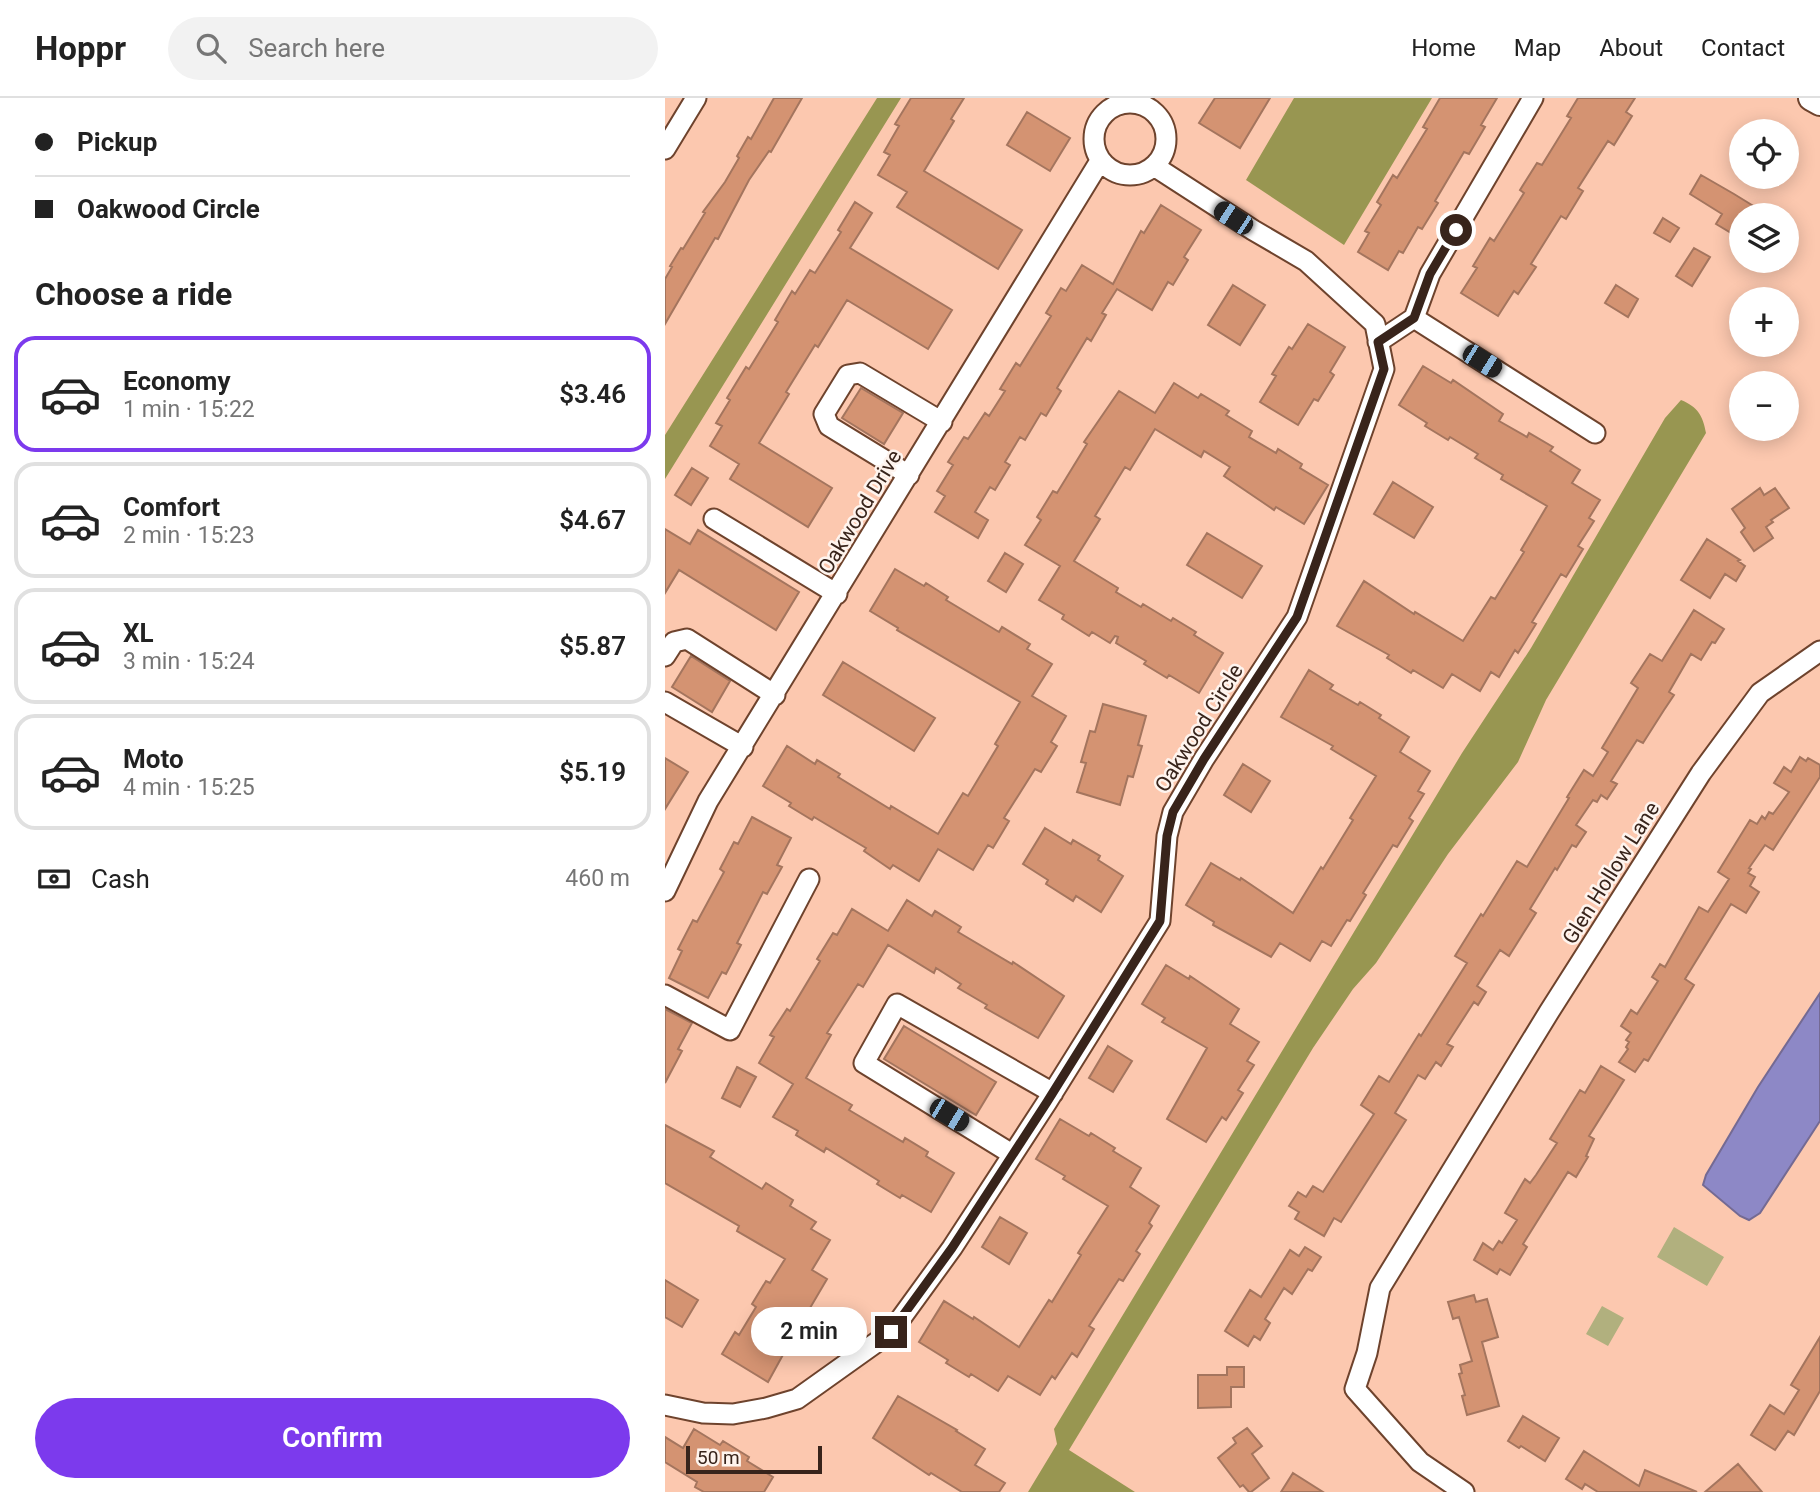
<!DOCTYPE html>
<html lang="en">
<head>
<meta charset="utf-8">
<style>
	body { margin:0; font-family:Roboto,sans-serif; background:#f2f2f2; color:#222; height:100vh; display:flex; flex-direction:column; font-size:26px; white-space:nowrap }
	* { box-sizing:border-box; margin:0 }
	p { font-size:23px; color:#767676 }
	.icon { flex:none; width:38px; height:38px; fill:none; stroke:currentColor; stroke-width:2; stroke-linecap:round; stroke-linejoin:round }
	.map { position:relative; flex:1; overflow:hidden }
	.sheet { display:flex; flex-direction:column; background:#fff; width:665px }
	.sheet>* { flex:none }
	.banner { display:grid; align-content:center; height:154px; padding:0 35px; background:#fff }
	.fabs { position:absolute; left:1064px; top:21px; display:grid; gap:14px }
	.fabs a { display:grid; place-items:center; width:70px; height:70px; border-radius:50%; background:#fff; box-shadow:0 4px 18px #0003; font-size:35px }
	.scale { position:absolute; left:21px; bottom:18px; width:136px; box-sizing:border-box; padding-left:7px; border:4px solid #38241b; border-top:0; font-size:19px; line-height:24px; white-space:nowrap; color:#38241b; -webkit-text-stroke:5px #fef4ee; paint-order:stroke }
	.end { position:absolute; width:32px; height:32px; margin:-16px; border:9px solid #38241b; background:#fff; box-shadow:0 0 0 4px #fff }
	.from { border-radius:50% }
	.bubble { position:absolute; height:49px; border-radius:24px; background:#fff; box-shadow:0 4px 18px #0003; font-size:23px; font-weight:600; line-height:49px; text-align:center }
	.car { position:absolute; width:21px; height:42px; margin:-21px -10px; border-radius:9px; box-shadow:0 0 5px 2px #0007; background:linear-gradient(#222 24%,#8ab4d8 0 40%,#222 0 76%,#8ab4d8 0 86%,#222 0) }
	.banner b { display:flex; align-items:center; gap:24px; height:66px; font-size:26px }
	.banner b+b { border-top:2px solid #e0e0e0 }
	.banner i { width:18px; height:18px; background:#222 }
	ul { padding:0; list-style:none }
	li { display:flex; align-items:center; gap:21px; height:116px; margin:0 14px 10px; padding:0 21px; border:4px solid #e0e0e0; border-radius:21px }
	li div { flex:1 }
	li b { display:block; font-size:26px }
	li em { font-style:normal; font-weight:600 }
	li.on { border-color:#7c3aed }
	li>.icon { width:63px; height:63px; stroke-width:1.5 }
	h2 { padding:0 35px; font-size:32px; line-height:84px }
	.pay { display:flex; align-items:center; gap:18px; height:77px; padding:0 35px; font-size:26px }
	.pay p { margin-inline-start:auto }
	.cta { display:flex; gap:14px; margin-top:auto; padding:14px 35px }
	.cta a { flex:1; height:80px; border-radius:42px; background:#7c3aed; color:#fff; font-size:28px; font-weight:600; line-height:80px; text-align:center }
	header { display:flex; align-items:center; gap:42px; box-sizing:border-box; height:98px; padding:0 35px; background:#fff; border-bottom:2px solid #e0e0e0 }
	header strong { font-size:33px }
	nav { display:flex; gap:38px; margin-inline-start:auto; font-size:24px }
	.search { width:490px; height:63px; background:#f2f2f2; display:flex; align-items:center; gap:18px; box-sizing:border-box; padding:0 24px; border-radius:38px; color:#767676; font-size:26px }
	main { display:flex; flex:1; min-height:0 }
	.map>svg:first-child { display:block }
	.green { fill:#b1b07e }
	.forest { fill:#989651 }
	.water { fill:#8d88c6; stroke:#746a93; stroke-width:2 }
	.building { fill:#d49372; stroke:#a4755e; stroke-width:2 }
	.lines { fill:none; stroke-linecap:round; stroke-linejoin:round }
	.minor-casing { stroke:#6e432d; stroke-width:23 }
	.tertiary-casing { stroke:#6e432d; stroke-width:28 }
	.minor { stroke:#fff; stroke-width:19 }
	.tertiary { stroke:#fff; stroke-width:24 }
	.route { stroke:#38241b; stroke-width:9 }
	.labels { text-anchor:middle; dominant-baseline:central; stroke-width:5; stroke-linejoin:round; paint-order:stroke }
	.street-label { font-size:21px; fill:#38241b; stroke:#fef4ee }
</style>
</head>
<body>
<header>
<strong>Hoppr</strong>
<div class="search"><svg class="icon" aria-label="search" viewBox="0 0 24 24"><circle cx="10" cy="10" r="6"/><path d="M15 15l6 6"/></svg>Search here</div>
<nav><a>Home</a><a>Map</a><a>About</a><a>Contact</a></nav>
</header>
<main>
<section class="sheet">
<div class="banner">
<b><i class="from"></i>Pickup</b>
<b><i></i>Oakwood Circle</b>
</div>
<h2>Choose a ride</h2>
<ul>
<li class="on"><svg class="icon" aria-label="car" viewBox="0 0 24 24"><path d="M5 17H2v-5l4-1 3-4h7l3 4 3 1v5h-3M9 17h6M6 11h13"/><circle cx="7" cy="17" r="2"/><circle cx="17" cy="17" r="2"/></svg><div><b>Economy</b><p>1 min · 15:22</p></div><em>$3.46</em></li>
<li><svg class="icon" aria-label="car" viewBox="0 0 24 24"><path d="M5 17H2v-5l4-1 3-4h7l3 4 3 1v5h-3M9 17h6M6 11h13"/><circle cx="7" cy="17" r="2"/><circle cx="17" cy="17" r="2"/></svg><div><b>Comfort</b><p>2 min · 15:23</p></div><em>$4.67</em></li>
<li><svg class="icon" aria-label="car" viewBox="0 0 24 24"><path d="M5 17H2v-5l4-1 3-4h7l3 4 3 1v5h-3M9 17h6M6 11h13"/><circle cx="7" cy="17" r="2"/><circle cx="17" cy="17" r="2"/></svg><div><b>XL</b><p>3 min · 15:24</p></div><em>$5.87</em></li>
<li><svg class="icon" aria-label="car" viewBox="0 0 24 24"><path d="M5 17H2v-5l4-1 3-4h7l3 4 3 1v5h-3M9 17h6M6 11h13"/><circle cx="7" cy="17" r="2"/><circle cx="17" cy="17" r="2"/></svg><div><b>Moto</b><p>4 min · 15:25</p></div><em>$5.19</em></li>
</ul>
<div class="pay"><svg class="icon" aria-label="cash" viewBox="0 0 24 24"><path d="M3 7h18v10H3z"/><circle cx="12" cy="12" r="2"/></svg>Cash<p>460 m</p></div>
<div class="cta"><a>Confirm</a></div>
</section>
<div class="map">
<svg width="1155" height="1394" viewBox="0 0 1155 1394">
	<rect width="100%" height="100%" fill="#fcc8af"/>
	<path class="green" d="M1009,1129l50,30 -17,29 -50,-29z
		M937,1208l22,12 -16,28 -22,-12z"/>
	<path class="forest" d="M212,0h24l-236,381v-44z
		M629,0h138l-88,147 -98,-65z
		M1016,302c17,7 22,16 25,33l-160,267 -28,62 -70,92 -72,109 -23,26 -40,59 -244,402 66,42h-107l29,-48 -3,-15 408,-676 69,-105 134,-230z"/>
	<path class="water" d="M1155,895v128l-60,92 -11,7 -9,-4 -37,-31 3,-10 52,-88z"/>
	<path class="building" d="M109,0h28l-31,54 -2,-1 -20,29 -31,59 -3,-1 -50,86v-45l7,-12 -2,-1 11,-18 2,1 22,-36 -2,-1 22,-30 14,-24 -2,-2 11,-19 3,2z
		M246,0h53l-13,21 3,2 -30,50 98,59 -24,39 -101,-62 10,-15 -29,-17 12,-20 -6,-3 15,-26 -4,-2z
		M550,0h55l-30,50 -41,-25z
		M775,0h57l-16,27 4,2 -16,27 -5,-2 -29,49 3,2 -16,26 -4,-2 -15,26 -4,-2 -11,19 -30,-18 11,-19 -4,-2 16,-26 -4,-3 16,-27 4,3 30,-49 -4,-2z
		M913,0h57l-9,14 6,4 -18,29 -6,-4 -30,47 5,3 -17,28 -5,-3 -30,48 5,3 -18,27 -4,-3 -16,25 -37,-23 16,-25 -4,-2 17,-28 4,3 30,-48 -4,-3 17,-27 5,2 29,-47 -4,-2z
		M362,14l43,26 -20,33 -43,-26z
		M1036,77l33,19 34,21h-27v5l-8,14 -17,-10 6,-10 -32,-20z
		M190,104l17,11 -22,35 102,62 -24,39 -81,-49 -29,47 -3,-2 -29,47 3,2 -30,49 73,45 -24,39 -78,-48 9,-15 -29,-18 12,-20 -6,-3 14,-23 -3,-2 19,-31 3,2 29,-47 -3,-2 17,-29 3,3 15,-24 5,3 26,-41 -3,-2z
		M496,107l40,25 -17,27 4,3 -15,25 -5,-3 -16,28 -35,-21 -15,24 4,2 -15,26 -4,-3 -30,50 4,3 -15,25 -5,-3 -16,27 -5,-3 -15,25 5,3 -15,25 -5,-3 -15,25 13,8 -10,18 -43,-26 10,-16 -8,-5 16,-26 -5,-3 16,-25 4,2 17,-26 4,3 16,-25 -5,-2 16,-26 4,3 31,-50 -5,-3 15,-25 5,3 16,-26 31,19 28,-53 3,2z
		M998,120l16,10 -9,14 -16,-9z
		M1029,150l16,9 -18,29 -16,-10z
		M568,187l32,20 -25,40 -32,-20z
		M951,187l22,14 -10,18 -23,-14z
		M643,226l37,23 -15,25 4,3 -16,26 -4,-2 -16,26 -38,-23 16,-26 -4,-2 17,-27 3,2z
		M758,268l28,17 2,-3 50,34 -4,7 28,16 2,-4 24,14 -3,4 30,19 -8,13 28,17 -11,18 5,3 -16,25 5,3 -17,28 -5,-3 -29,48 4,2 -18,29 -3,-3 -16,27 -8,-5 -11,19 -28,-17 -9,14 -30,-18 -2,3 -24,-15 2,-3 -52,-29 27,-45 50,33 1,-2 48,29 28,-44 4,2 29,-47 -3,-2 26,-44 -46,-27 2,-4 -28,-17 3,-4 -28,-17 -2,3 -23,-14 2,-3 -28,-18z
		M509,285l24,15 3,-4 28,17 -3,4 26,16 -3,6 27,16 2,-4 24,15 -2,4 28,17 -24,39 -28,-17 -2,3 -50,-34 6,-9 -26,-16 -3,6 -46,-28 -25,41 -5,-3 -30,49 5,3 -26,42 44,27 -2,4 25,15 2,-3 28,17 2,-3 23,14 -2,3 29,18 -24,40 -30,-18 -2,3 -23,-14 2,-3 -30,-18 2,-6 -3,-1 -5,7 -18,-11 -3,4 -27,-17 2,-4 -25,-15 21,-34 -35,-21 16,-25 -4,-3 16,-26 4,2 30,-49 -3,-2 35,-51 36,22z
		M196,290l42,25 -19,31 -42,-26z
		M27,370l16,10 -17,27 -16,-10z
		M728,384l40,25 -19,31 -40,-24z
		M1095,390l4,7 11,-7 14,20 -18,12 2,2 -7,5 7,11 -19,13 -13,-19 4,-4 -13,-19z
		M0,431l25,15 8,-14 101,62 -23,38 -97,-60 -14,23z
		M542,435l55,33 -20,32 -55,-33z
		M1042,441l33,21 -2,1 7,5 -9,15 -11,-7 -15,24 -29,-18z
		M340,455l18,11 -17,28 -18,-11z
		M230,471l29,17 2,-3 22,14 -2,3 53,32 3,-5 28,17 -3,5 25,15 -20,32 34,20 -15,26 6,4 -16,26 -6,-3 -31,49 5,3 -16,27 -5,-3 -15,25 -35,-21 -19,32 -26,-16 -3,4 -26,-18 2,-3 -52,-31 -2,3 -23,-14 2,-3 -28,-17 24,-40 28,18 2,-4 23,14 -2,3 52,32 1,-3 47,28 25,-41 5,3 30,-50 -3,-2 25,-42 -123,-72 1,-2 -28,-17z
		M1029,512l30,19 -9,14 -3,-1 -11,18 -10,-6 -22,38 5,3 -10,15 -21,33 -6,-3 -26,41 6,3 -10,15 -6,-4 -4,7 -4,-2 -17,25 10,7 -10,15 -4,-2 -15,25 -2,-2 -25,41 6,4 -27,43 -9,-6 -23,36 9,6 -8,13 -4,-3 -27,42 6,3 -12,19 -5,-4 -11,17 -7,-4 -23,38 11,7 -65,102 -7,-4 -10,18 -29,-17 4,-7 -10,-6 9,-14 8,5 7,-11 10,6 51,-78 -13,-9 18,-29 10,6 30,-48 2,2 46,-73 -12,-7 26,-42 2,2 34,-55 10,6 42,-69 -2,-1 17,-27 9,6 15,-24 -6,-4 36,-60 -7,-5 19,-29 12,7z
		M26,558l39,25 -18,31 -40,-25z
		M178,564l92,56 -21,33 -91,-56z
		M644,572l24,15 -3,4 28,16 2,-3 21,13 -2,3 30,19 -9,15 30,19 -12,20 6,3 -15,24 4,3 -16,26 -4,-2 -30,48 3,2 -16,26 -3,-1 -16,26 -9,-5 -12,20 -30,-18 -9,14 -58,-32 1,-3 -28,-17 25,-42 29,17 1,-2 52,35 28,-46 2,2 30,-49 -3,-2 26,-42 -45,-27 2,-3 -52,-29z
		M438,606l43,12 -8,29 4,1 -9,31 -5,-1 -8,29 -43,-13 9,-29 -5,-1 9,-31 5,1z
		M1135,659l6,4 2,-3 12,7v12l-47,73 -8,-5 -16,23 2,1 -3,4 7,4 -5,9 9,6 -13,21 -15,-9 -46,75 9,6 -46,76 -4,-2 -9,13 -16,-10 9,-13 -2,-2 3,-5 -3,-2 5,-7 -10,-7 10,-16 6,4 21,-33 -6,-4 8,-13 5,3 34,-60 9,5 21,-33 -11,-7 32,-52 7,4 5,-8 3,3 4,-7 4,2 16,-22 -15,-9 10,-16 7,5z
		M0,660l23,14 -23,37z
		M578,666l27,17 -19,31 -27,-17z
		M87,719l39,21 -14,27 5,2 -15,27 -4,-2 -26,51 4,2 -15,29 -4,-2 -14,26 -39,-20 13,-27 -4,-2 15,-29 4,2 27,-50 -4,-3 14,-27 4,2z
		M380,730l26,16 2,-4 27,16 -2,4 25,16 -22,36 -25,-16 -3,5 -27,-17 2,-4 -25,-16z
		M242,802l25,16 3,-5 26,16 -3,5 54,32 1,-2 51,34 -26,42 -53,-30 2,-3 -29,-17 3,-4 -25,-16 -2,5 -46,-28 -25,42 -5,-3 -31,49 4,2 -25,43 46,27 -3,5 54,32 2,-4 23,14 -2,4 28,17 -23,39 -29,-17 -2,3 -23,-14 2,-3 -53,-33 -2,4 -28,-17 2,-4 -25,-14 20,-33 -34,-21 15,-26 -4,-2 17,-26 3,2 30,-50 -3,-2 16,-26 4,2 15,-26 36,22z
		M501,867l23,14 1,-3 49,33 -9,15 29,18 -12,19 7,4 -16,25 5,3 -17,27 -4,-3 -16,25 -39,-23 40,-71 -45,-26 3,-4 -23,-14z
		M0,911l27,14 -14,26 4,2 -17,32z
		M239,928l92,56 -20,33 -92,-56z
		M443,948l24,15 -19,31 -24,-14z
		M936,968l23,14 -35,56 5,3 -8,17 2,1 -12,20 -8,-5 -45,72 4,3 -17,28 -10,-6 -3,5 -23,-14 9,-17 10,7 6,-9 3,2 15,-23 -12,-7 20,-34 5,4 6,-8 21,-32 -7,-4 30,-49 5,3z
		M72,969l19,10 -16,30 -18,-9z
		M395,1021l29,17 2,-3 24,15 -2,3 28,17 -11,19 29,19 -10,17 3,3 -16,25 4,3 -17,27 -4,-2 -30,47 5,3 -17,28 -5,-4 -17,26 -3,-3 -12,19 -32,-19 -10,15 -27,-17 -2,3 -23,-14 2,-3 -29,-18 25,-41 29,18 1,-2 45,30 30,-47 3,2 29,-47 -3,-2 30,-47 -45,-27 2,-3 -29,-17z
		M0,1027l49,26 -4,6 52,32 4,-6 27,17 -3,6 26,16 -5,7 19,11 -18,30 15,9 -17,29 4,2 -15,23 -3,-2 -28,51 -46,-28 13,-22 4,3 17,-28 -4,-3 14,-23 4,2 15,-24 -48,-28 2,-5 -74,-43z
		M335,1119l27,16 -18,31 -27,-17z
		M640,1149l16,10 -9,14 -4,-2 -16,25 -8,-6 -19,31 5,4 -10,17 -6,-4 -6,10 -23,-15 25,-41 11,7 29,-47 9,6z
		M0,1182l33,20 -16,27 -17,-10z
		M809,1197l2,7 11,-3 11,38 -16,5 17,64 -32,9 -5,-19 3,-1 -6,-21 3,-1 -2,-8 12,-4 -13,-44 -6,2 -5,-17z
		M1155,1239v54l-26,44 -6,-4 -13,19 -24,-15 19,-30 14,9 15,-24 -8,-5z
		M562,1269h17v20h-13v20l-33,1v-33h29z
		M233,1298l59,34 -1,1 29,18 -10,16 30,18 -6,9h-37l-31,-19 -2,2 -56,-37z
		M858,1318l36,22 -14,23 -24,-15 -2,2 -11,-7z
		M582,1330l15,18 -10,8 17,24 -18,14h-2l-6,-7 -3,2 -22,-29 18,-15 -3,-5z
		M29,1331l26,16 3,-4 26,16 -2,4 26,16 -9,15h-60l-9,-5 2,-5 -32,-20v-25l18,11z
		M919,1353l55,35 6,-16 52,22h-99l-13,-8 -3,5 -16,-10z
		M1073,1366l24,28h-57z
		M628,1375l30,19h-42z"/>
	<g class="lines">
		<g class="minor-casing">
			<path id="minor" d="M429 41a36 36 0 1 1 72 0a36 36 0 1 1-72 0Z
				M0,51l31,-51
				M749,220l181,115
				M713,244l36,-24 16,-44 103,-176
				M244,377l-80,-49 -5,-12 24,-39 12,-2 82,49
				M49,421l123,75
				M0,558l9,-14 13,-3 88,56
				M0,604l78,45
				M0,793l43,-90 392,-640
				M0,897l65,35 79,-151
				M347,1056l-148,-91 33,-59 156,89
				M0,1307l38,8 30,1 33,-6 31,-9 94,-67 61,-84 95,-146 113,-181 7,-85 6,-24 31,-53 93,-142 87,-248 -9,-45 -69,-63 -53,-31 -99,-64
				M799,1394l-44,-30 -65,-73 12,-36 13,-65 169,-276 152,-239 59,-80 60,-42"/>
		</g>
		<g class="tertiary-casing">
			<path id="tertiary" d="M1146,0l9,5"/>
		</g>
		<use href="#minor" class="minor"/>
		<use href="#tertiary" class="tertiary"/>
	</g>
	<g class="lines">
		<path class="route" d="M226,1234l61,-84 95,-146 113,-181 7,-85 6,-24 31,-53 93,-142 87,-248 -6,-27 36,-24 16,-44 26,-44"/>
	</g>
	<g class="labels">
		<g class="street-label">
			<text transform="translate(195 414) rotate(-59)">Oakwood Drive</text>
			<text transform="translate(534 630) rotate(-58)">Oakwood Circle</text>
			<text transform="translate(946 775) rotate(-58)">Glen Hollow Lane</text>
		</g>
	</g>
</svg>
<div class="fabs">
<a><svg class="icon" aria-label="locate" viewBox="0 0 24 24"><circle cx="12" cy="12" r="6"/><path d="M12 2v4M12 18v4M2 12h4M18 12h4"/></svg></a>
<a><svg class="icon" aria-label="layers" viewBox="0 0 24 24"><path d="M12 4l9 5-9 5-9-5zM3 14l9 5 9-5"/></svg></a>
<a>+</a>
<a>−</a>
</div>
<div class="scale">50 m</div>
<i class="end from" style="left:791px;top:132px"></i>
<i class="end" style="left:226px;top:1234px"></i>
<div class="bubble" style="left:86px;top:1209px;width:116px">2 min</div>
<i class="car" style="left:568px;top:120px;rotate:303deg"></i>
<i class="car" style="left:817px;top:263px;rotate:122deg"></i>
<i class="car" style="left:284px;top:1017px;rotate:121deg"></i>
</div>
</main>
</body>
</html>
